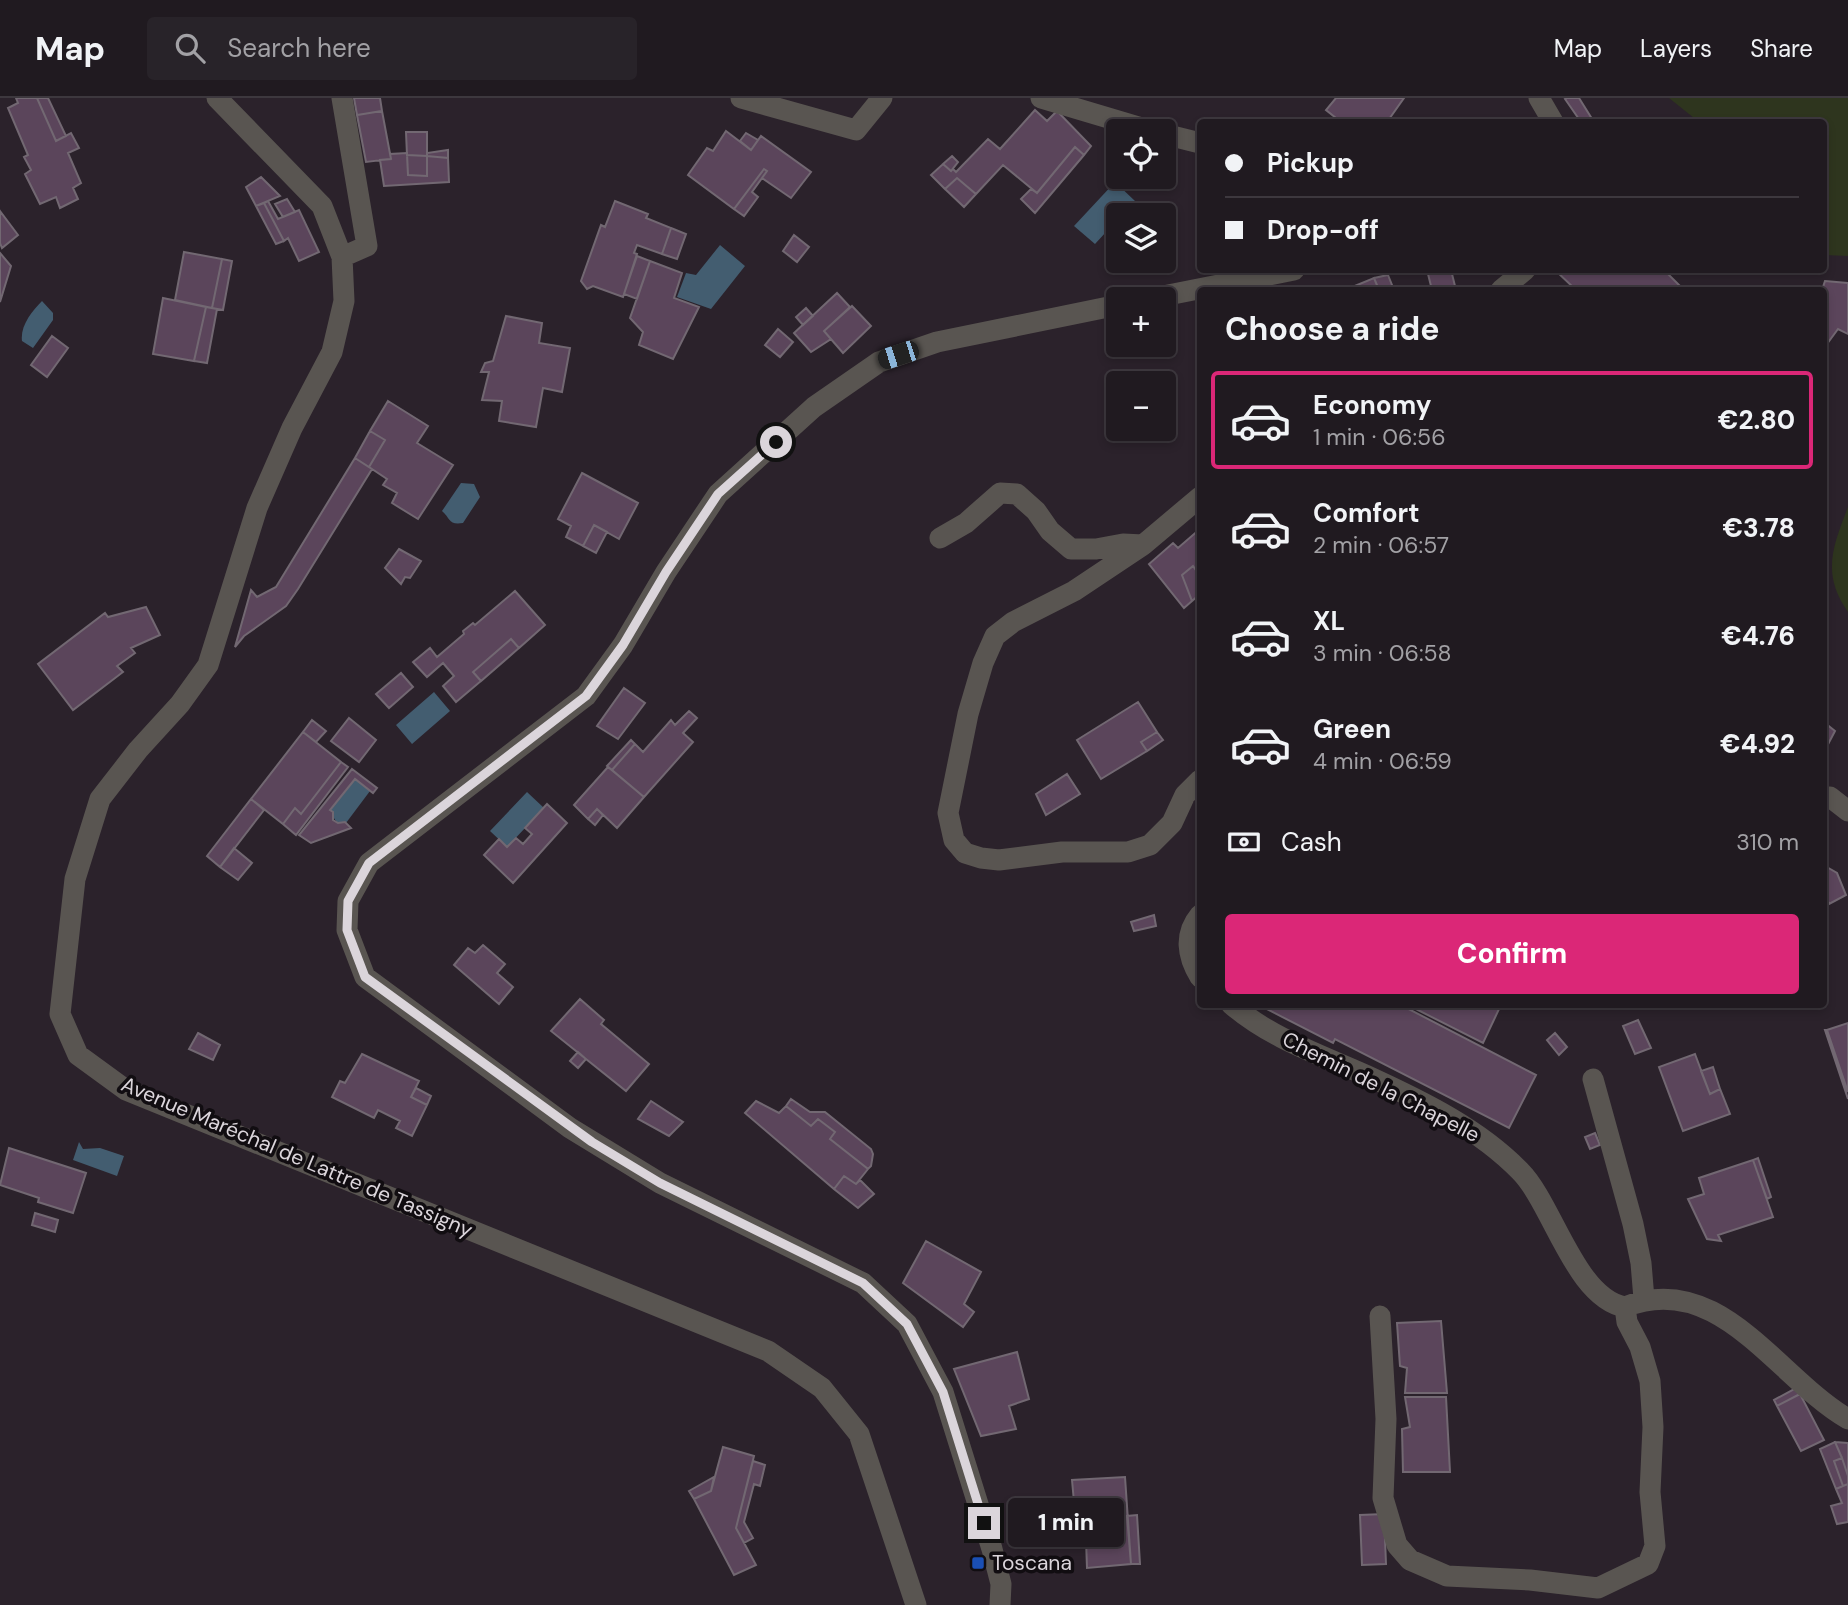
<!DOCTYPE html>
<html lang="en">
<head>
<meta charset="utf-8">
<style>
	body { margin:0; font-family:"DM Sans",sans-serif; background:#282329; color:#f1f3f6; height:100vh; display:flex; flex-direction:column; font-size:26px; white-space:nowrap }
	* { box-sizing:border-box; margin:0 }
	p { font-size:23px; color:#a2a1a5 }
	.icon { flex:none; width:38px; height:38px; fill:none; stroke:currentColor; stroke-width:2; stroke-linecap:round; stroke-linejoin:round }
	.map { position:relative; flex:1; overflow:hidden }
	.sheet { position:absolute; left:1197px; top:189px; width:630px; height:721px; display:flex; flex-direction:column; background:#201a20; border-radius:7px; box-shadow:0 4px 10px #0003,0 0 0 2px #3d383e }
	.sheet>* { flex:none }
	.hud { position:absolute; left:1197px; top:21px; width:630px; height:154px; border-radius:7px; box-shadow:0 4px 10px #0003,0 0 0 2px #3d383e; display:grid; align-content:center; height:154px; padding:0 28px; background:#201a20 }
	.fabs { position:absolute; left:1106px; top:21px; display:grid; gap:14px }
	.fabs a { display:grid; place-items:center; width:70px; height:70px; border-radius:7px; background:#201a20; box-shadow:0 4px 10px #0003,0 0 0 2px #3d383e; font-size:35px }
	.end { position:absolute; width:32px; height:32px; margin:-16px; border:9px solid #dbd5db; background:#111; box-shadow:0 0 0 4px #111 }
	.from { border-radius:50% }
	.bubble { position:absolute; height:49px; border-radius:7px; background:#201a20; box-shadow:0 4px 10px #0003,0 0 0 2px #3d383e; font-size:23px; font-weight:800; line-height:49px; text-align:center }
	.car { position:absolute; width:21px; height:42px; margin:-21px -10px; border-radius:9px; box-shadow:0 0 5px 2px #0007; background:linear-gradient(#222 24%,#8ab4d8 0 40%,#222 0 76%,#8ab4d8 0 86%,#222 0) }
	.hud b { display:flex; align-items:center; gap:24px; height:66px; font-size:26px }
	.hud b+b { border-top:2px solid #3d383e }
	.hud i { width:18px; height:18px; background:#f1f3f6 }
	ul { padding:0; list-style:none }
	li { display:flex; align-items:center; gap:21px; height:98px; margin:0 14px 10px; padding:0 14px; border:4px solid transparent; border-radius:7px }
	li div { flex:1 }
	li b { display:block; font-size:26px }
	li em { font-style:normal; font-weight:800 }
	li.on { border-color:#db2777 }
	li>.icon { width:63px; height:63px; stroke-width:1.5 }
	h2 { padding:0 28px; font-size:32px; line-height:84px }
	.pay { display:flex; align-items:center; gap:18px; height:77px; padding:0 28px; font-size:26px }
	.pay p { margin-inline-start:auto }
	.button { display:flex; gap:14px; margin-top:auto; padding:14px 28px }
	.button a { flex:1; height:80px; border-radius:7px; background:#db2777; color:#fff; font-size:28px; font-weight:800; line-height:80px; text-align:center }
	header { display:flex; align-items:center; gap:42px; box-sizing:border-box; height:98px; padding:0 35px; background:#201a20; border-bottom:2px solid #3d383e }
	header strong { font-size:33px }
	nav { display:flex; gap:38px; margin-inline-start:auto; font-size:24px }
	.search { width:490px; height:63px; background:#282329; display:flex; align-items:center; gap:18px; box-sizing:border-box; padding:0 24px; border-radius:7px; color:#a2a1a5; font-size:26px }
	.map>svg:first-child { display:block }
	.green { fill:#2e351e }
	.water { fill:#435d70 }
	.building { fill:#5b455b; stroke:#726872; stroke-width:2 }
	.lines { fill:none; stroke-linecap:round; stroke-linejoin:round }
	.minor { stroke:#595551; stroke-width:21 }
	.route { stroke:#dbd5db; stroke-width:9 }
	.transit-dot { fill:#1a4fb4; stroke:#110d11; stroke-width:2.5 }
	.labels { text-anchor:middle; dominant-baseline:central; stroke-width:7; stroke-linejoin:round; paint-order:stroke }
	.street-label { font-size:21px; fill:#dbd5db; stroke:#110d11 }
	.poi-label { font-size:21px; fill:#dbd5db; stroke:#110d11; text-anchor:start }
</style>
</head>
<body>
<header>
<strong>Map</strong>
<div class="search"><svg class="icon" aria-label="search" viewBox="0 0 24 24"><circle cx="10" cy="10" r="6"/><path d="M15 15l6 6"/></svg>Search here</div>
<nav><a>Map</a><a>Layers</a><a>Share</a></nav>
</header>
<div class="map">
<svg width="1848" height="1507" viewBox="0 0 1848 1507">
	<rect width="100%" height="100%" fill="#2b222b"/>
	<path class="green" d="M1669,0h179v158l-24,-1v-133h-125z
		M1848,409v105c-27,-38 -15,-66 0,-105z"/>
	<path class="water" d="M1115,84l20,19 -13,14h-4v4l-23,25 -21,-18z
		M720,147l25,21 -34,43 -34,-12 9,-24 10,2z
		M42,203l11,12v7l-20,28 -11,-7c-2,-15 10,-30 20,-40z
		M461,385l13,1 6,13 -17,26c-15,2 -12,-4 -21,-12z
		M434,594l16,19 -38,33 -16,-19z
		M355,681l15,12 -24,32c-11,2 -11,-4 -16,-13z
		M527,694l17,16 -37,39 -17,-16z
		M79,1044l4,7 17,-1 24,8 -7,20 -44,-16z"/>
	<path class="building" d="M16,0h21l19,43 15,-8 8,15 -11,5 13,30 -8,5 5,11 -18,9 -4,-11 -16,7 -15,-30 6,-4 -7,-13 4,-2 -20,-47 10,-5z
		M37,0h11l18,38 -10,5z
		M354,0h26l2,13 -25,4z
		M1336,0h68l-17,24 -29,-2 -17,2 -15,-12z
		M1567,0h12l15,24h-13l-16,-23z
		M1035,12l12,11 10,-10 34,35 -7,9 -9,-8 -38,46 -34,-28 -27,29 -19,-16 -12,11 -14,-14 12,-11 8,7 2,-2 3,3 32,-33 12,10z
		M382,13l9,48 -25,3 -9,-47z
		M726,33l25,19 10,-14 50,36 -20,26 -29,-20 5,-7 -3,-2 -30,40 -46,-34 19,-27 6,3z
		M406,34h21v24l-20,-1z
		M746,35l12,7 -7,10 -11,-9z
		M1075,49l9,8 -49,58 -14,-14 10,-10 6,4z
		M448,52v8l-21,-2v-3z
		M407,55l1,22 19,1v-20l21,2 1,24 -65,4 -4,-26 11,-1 -1,-5z
		M407,57l20,1v20l-19,-1z
		M952,58l6,6 -7,9 -8,-7z
		M764,71l3,2 -15,21 6,5 -14,19 -10,-7z
		M261,79l19,19 -24,10 -10,-19z
		M957,80l19,16 -12,13 -19,-18z
		M287,101l8,13 -12,5 -8,-13z
		M268,103l10,18 21,-9 20,42 -20,9 -11,-23 -4,3 -20,-38z
		M615,103l33,13 -2,4 25,10 -9,26 -25,-9 -3,8 3,1 -14,43 -30,-11 -6,3 -6,-8 20,-56 4,2z
		M264,105l20,38 -8,3 -20,-38z
		M0,113l18,24 -16,13 -2,-5z
		M671,130l15,6 -9,25 -15,-5z
		M794,137l15,12 -12,15 -14,-11z
		M184,154l38,7 -10,49 -37,-8z
		M0,155l11,13 -11,36z
		M637,158l13,5 -13,38 -13,-5z
		M222,161l10,2 -9,49 -11,-2z
		M650,163l32,12 -8,25 25,9 -26,52 -34,-14 4,-13 -13,-14z
		M1444,172h7l5,20h-24l-4,-16z
		M1555,172h109l20,20h-108z
		M1388,177l6,15h-15l-5,-12z
		M1374,180l5,12h-34z
		M1825,183l23,2v51l-10,-5 -14,19 -2,-58z
		M837,195l13,14 -26,24 7,8 -20,13 -17,-19z
		M163,200l43,9 -12,54 -41,-7z
		M852,208l19,20 -28,27 -19,-22z
		M206,209l11,2 -10,54 -13,-2z
		M806,210l7,8 -10,9 -7,-8z
		M506,218l36,7 -3,20 31,5 -8,44 -19,-4 -7,39 -37,-6 3,-20 -20,-1 7,-28h-8l4,-9 8,-2z
		M778,231l15,13 -13,15 -15,-12z
		M52,238l16,12 -21,29 -16,-12z
		M388,303l40,25 -11,17 36,22 -35,54 -26,-16 5,-10 -14,-8 4,-6 -18,-12 16,-27 -15,-9z
		M370,333l15,9 -16,27 -14,-9z
		M355,360l17,11 -74,120 -12,17 -42,30 -9,11 16,-57 6,7 19,-10z
		M582,375l56,30 -19,36 -25,-14 -11,21 -17,-9 5,-11 -13,-7z
		M594,427l13,7 -11,21 -13,-7z
		M1200,431v47l-7,-10 -11,9 10,26 -8,7 -35,-44 24,-21 5,5z
		M399,451l22,12 -11,17 -5,-1 -4,7 -16,-16z
		M1193,468l7,10v18l-8,7 -10,-26z
		M515,493l30,34 -26,23 -8,-9 -38,33 8,9 -25,21 -13,-16 11,-10 -11,-13 -16,14 -14,-15 17,-14 7,9 27,-23 -1,-3 10,-8 2,2z
		M146,509l14,28 -29,13 4,5 -18,13 6,6 -50,38 -35,-46 67,-51 3,4z
		M511,541l8,9 -38,33 -8,-9z
		M401,575l12,14 -24,21 -13,-14z
		M624,590l21,15 -27,36 -21,-13z
		M1138,604l19,30 -16,10 6,9 -46,28 -24,-39z
		M689,613l8,7 -14,15 10,9 -49,55 -32,-27 23,-26 8,8 28,-32 4,5z
		M349,620l27,22 -17,22 -28,-21z
		M312,622l14,11 -10,11 -13,-10z
		M1825,625l10,8 -11,21v-28z
		M303,634l38,30 -40,52 -6,-6 -12,16 -32,-25z
		M1157,634l6,8 -16,11 -6,-9z
		M631,642l4,4 -23,26 -5,-4z
		M341,664l7,5 -52,68 -13,-11 12,-16 6,6z
		M608,669l36,30 -27,31 -20,-19 -9,10 -14,-14z
		M352,671l25,19 -4,5 -18,-14 -25,31 3,2v8l5,3 7,-1 6,6 -40,15 -12,-8z
		M1067,676l13,20 -34,21 -10,-21z
		M251,701l13,11 -44,57 -13,-11z
		M547,706l20,19 -54,60 -29,-28 15,-16 8,8 9,-9 7,6 9,-10 -7,-6z
		M597,711l6,6 -8,10 -7,-6z
		M234,750l18,15 -14,17 -18,-13z
		M1825,768l12,7 9,22 -17,9 -5,-15z
		M1154,817l2,11 -22,5 -3,-9z
		M483,847l22,19 -8,9 16,14 -14,17 -45,-39 14,-17 7,5z
		M580,901l24,21 -3,4 48,40 -23,27 -75,-60z
		M1257,906h142l137,71 -27,53 -174,-89 -2,4z
		M1406,906h89l5,3 -17,36z
		M1638,922l13,28 -16,6 -12,-28z
		M1848,925v69l-21,-62z
		M1825,932h2l21,69z
		M198,935l22,12 -7,15 -24,-11z
		M1555,935l12,14 -8,8 -12,-15z
		M578,954l8,7 -8,9 -8,-7z
		M362,956l57,27 -8,16 16,8 -15,31 -16,-8 4,-7 -22,-11 -4,8 -42,-21 8,-16 5,2z
		M1695,956l15,40 10,-5 10,25 -47,17 -24,-64z
		M1713,969l7,22 -10,5 -9,-23z
		M416,990l15,8 -4,9 -16,-8z
		M791,1001l19,13h15l46,37 2,5 -2,12 -3,3 -38,-30 5,-7 -17,-13 -7,7 -25,-20z
		M651,1003l32,21 -14,14 -31,-17z
		M756,1003l23,12 7,-7 25,20 7,-7 17,13 -5,7 38,30 -12,15 -12,-8 -10,13 -89,-76z
		M1595,1035l5,12 -10,4 -5,-12z
		M9,1050l77,25 -13,40 -35,-11 1,-4 -39,-13z
		M1758,1060l13,39 -4,2 -14,-39z
		M1753,1062l20,57 -55,18 3,6 -14,-2 -19,-40 16,-5 -5,-16z
		M844,1078l12,8 4,-4 14,14 -16,14 -24,-19z
		M35,1115l23,7 -3,12 -23,-7z
		M926,1143l55,31 -17,32 10,8 -11,15 -60,-44z
		M1441,1223l6,72h-42l2,-25 -7,-2 -3,-43z
		M1017,1254l12,47 -20,7 7,23 -35,7 -27,-67z
		M1796,1290l4,6 -23,12 -3,-6z
		M1800,1296l24,46 -23,11 -24,-45z
		M1405,1299h41l4,75h-47l-1,-43 8,-2z
		M1835,1344l7,16 -8,3 9,25 -7,3 -16,-40z
		M1835,1344l13,1v33l-6,-18z
		M723,1349l31,9 -18,72 20,37 -22,10 -40,-76 17,-8z
		M1842,1360l6,18v8l-5,2 -9,-25z
		M753,1363l12,4 -5,21 -6,-2 -10,38 9,16 -9,5 -8,-15z
		M714,1379l-3,14 -17,8 -5,-8z
		M1125,1379l6,87 -44,4 -1,-28h-4v-39l-8,1 -2,-22z
		M1848,1386v38l-11,2 -6,-18 11,-3 -6,-14z
		M1384,1416l2,50 -24,1 -2,-50z
		M1137,1417l3,49h-9l-4,-48z"/>
	<g class="lines">
		<path class="minor" d="M217,0l105,108 20,51 2,44 -12,51 -40,76 -35,80 -49,157 -28,39 -42,46 -38,49 -25,80 -15,135 18,41 48,35 642,261 54,37 37,46 57,171
			M741,0l115,32 26,-32
			M1041,0l111,33
			M1539,0l14,24
			M1164,36l36,9
			M342,159l25,-11 -25,-148
			M1501,192l24,-20
			M1148,201l146,-29
			M1200,399l-57,48 -69,46 -61,31 -18,14 -12,27 -15,51 -20,99 6,27 11,13 16,5 18,2 63,-8h66l22,-7 22,-22 13,-28 15,-15
			M940,440l26,-15 34,-30 17,1 19,17 14,20 21,18h25l27,-5 20,1
			M1830,699l18,14
			M1200,817c-16,19 -13,41 0,62
			M1231,906c40,35 93,52 141,74 52,24 107,51 148,93 33,33 55,127 105,136
			M1593,981l40,145 8,39 3,36
			M1625,1209c94,-38 152,71 223,112
			M1380,1218l6,103 -3,79 14,47 13,15 37,16 83,4 68,8 50,-24 7,-18 -5,-54 3,-65 -3,-46 -10,-34 -13,-25 -2,-15
			M1000,1507l1,-21 -9,-35 -49,-157 -36,-68 -44,-41 -203,-100 -90,-55 -205,-151 -18,-47 1,-29 21,-38 217,-167 37,-51 43,-73 52,-78 96,-87 65,-45 58,-20 181,-37"/>
	</g>
	<g class="lines">
		<path class="route" d="M776,344l-58,52 -52,78 -43,73 -37,51 -217,167 -21,38 -1,29 18,47 227,165 68,41 203,100 44,41 36,68 41,131"/>
	</g>
	<rect class="transit-dot" x="971" y="1458" width="14" height="14" rx="3.5"/>
	<g class="labels">
		<g class="street-label">
			<text transform="translate(1381 989) rotate(27)">Chemin de la Chapelle</text>
			<text transform="translate(297 1059) rotate(23)">Avenue Maréchal de Lattre de Tassigny</text>
		</g>
		<g class="poi-label">
			<text x="992" y="1465">Toscana</text>
		</g>
	</g>
</svg>
<div class="fabs">
<a><svg class="icon" aria-label="locate" viewBox="0 0 24 24"><circle cx="12" cy="12" r="6"/><path d="M12 2v4M12 18v4M2 12h4M18 12h4"/></svg></a>
<a><svg class="icon" aria-label="layers" viewBox="0 0 24 24"><path d="M12 4l9 5-9 5-9-5zM3 14l9 5 9-5"/></svg></a>
<a>+</a>
<a>−</a>
</div>
<i class="end from" style="left:776px;top:344px"></i>
<i class="end" style="left:984px;top:1425px"></i>
<div class="bubble" style="left:1008px;top:1400px;width:116px">1 min</div>
<i class="car" style="left:898px;top:257px;rotate:252deg"></i>
<div class="hud">
<b><i class="from"></i>Pickup</b>
<b><i></i>Drop-off</b>
</div>
<section class="sheet">
<h2>Choose a ride</h2>
<ul>
<li class="on"><svg class="icon" aria-label="car" viewBox="0 0 24 24"><path d="M5 17H2v-5l4-1 3-4h7l3 4 3 1v5h-3M9 17h6M6 11h13"/><circle cx="7" cy="17" r="2"/><circle cx="17" cy="17" r="2"/></svg><div><b>Economy</b><p>1 min · 06:56</p></div><em>€2.80</em></li>
<li><svg class="icon" aria-label="car" viewBox="0 0 24 24"><path d="M5 17H2v-5l4-1 3-4h7l3 4 3 1v5h-3M9 17h6M6 11h13"/><circle cx="7" cy="17" r="2"/><circle cx="17" cy="17" r="2"/></svg><div><b>Comfort</b><p>2 min · 06:57</p></div><em>€3.78</em></li>
<li><svg class="icon" aria-label="car" viewBox="0 0 24 24"><path d="M5 17H2v-5l4-1 3-4h7l3 4 3 1v5h-3M9 17h6M6 11h13"/><circle cx="7" cy="17" r="2"/><circle cx="17" cy="17" r="2"/></svg><div><b>XL</b><p>3 min · 06:58</p></div><em>€4.76</em></li>
<li><svg class="icon" aria-label="car" viewBox="0 0 24 24"><path d="M5 17H2v-5l4-1 3-4h7l3 4 3 1v5h-3M9 17h6M6 11h13"/><circle cx="7" cy="17" r="2"/><circle cx="17" cy="17" r="2"/></svg><div><b>Green</b><p>4 min · 06:59</p></div><em>€4.92</em></li>
</ul>
<div class="pay"><svg class="icon" aria-label="cash" viewBox="0 0 24 24"><path d="M3 7h18v10H3z"/><circle cx="12" cy="12" r="2"/></svg>Cash<p>310 m</p></div>
<div class="button"><a>Confirm</a></div>
</section>
</div>
</body>
</html>
